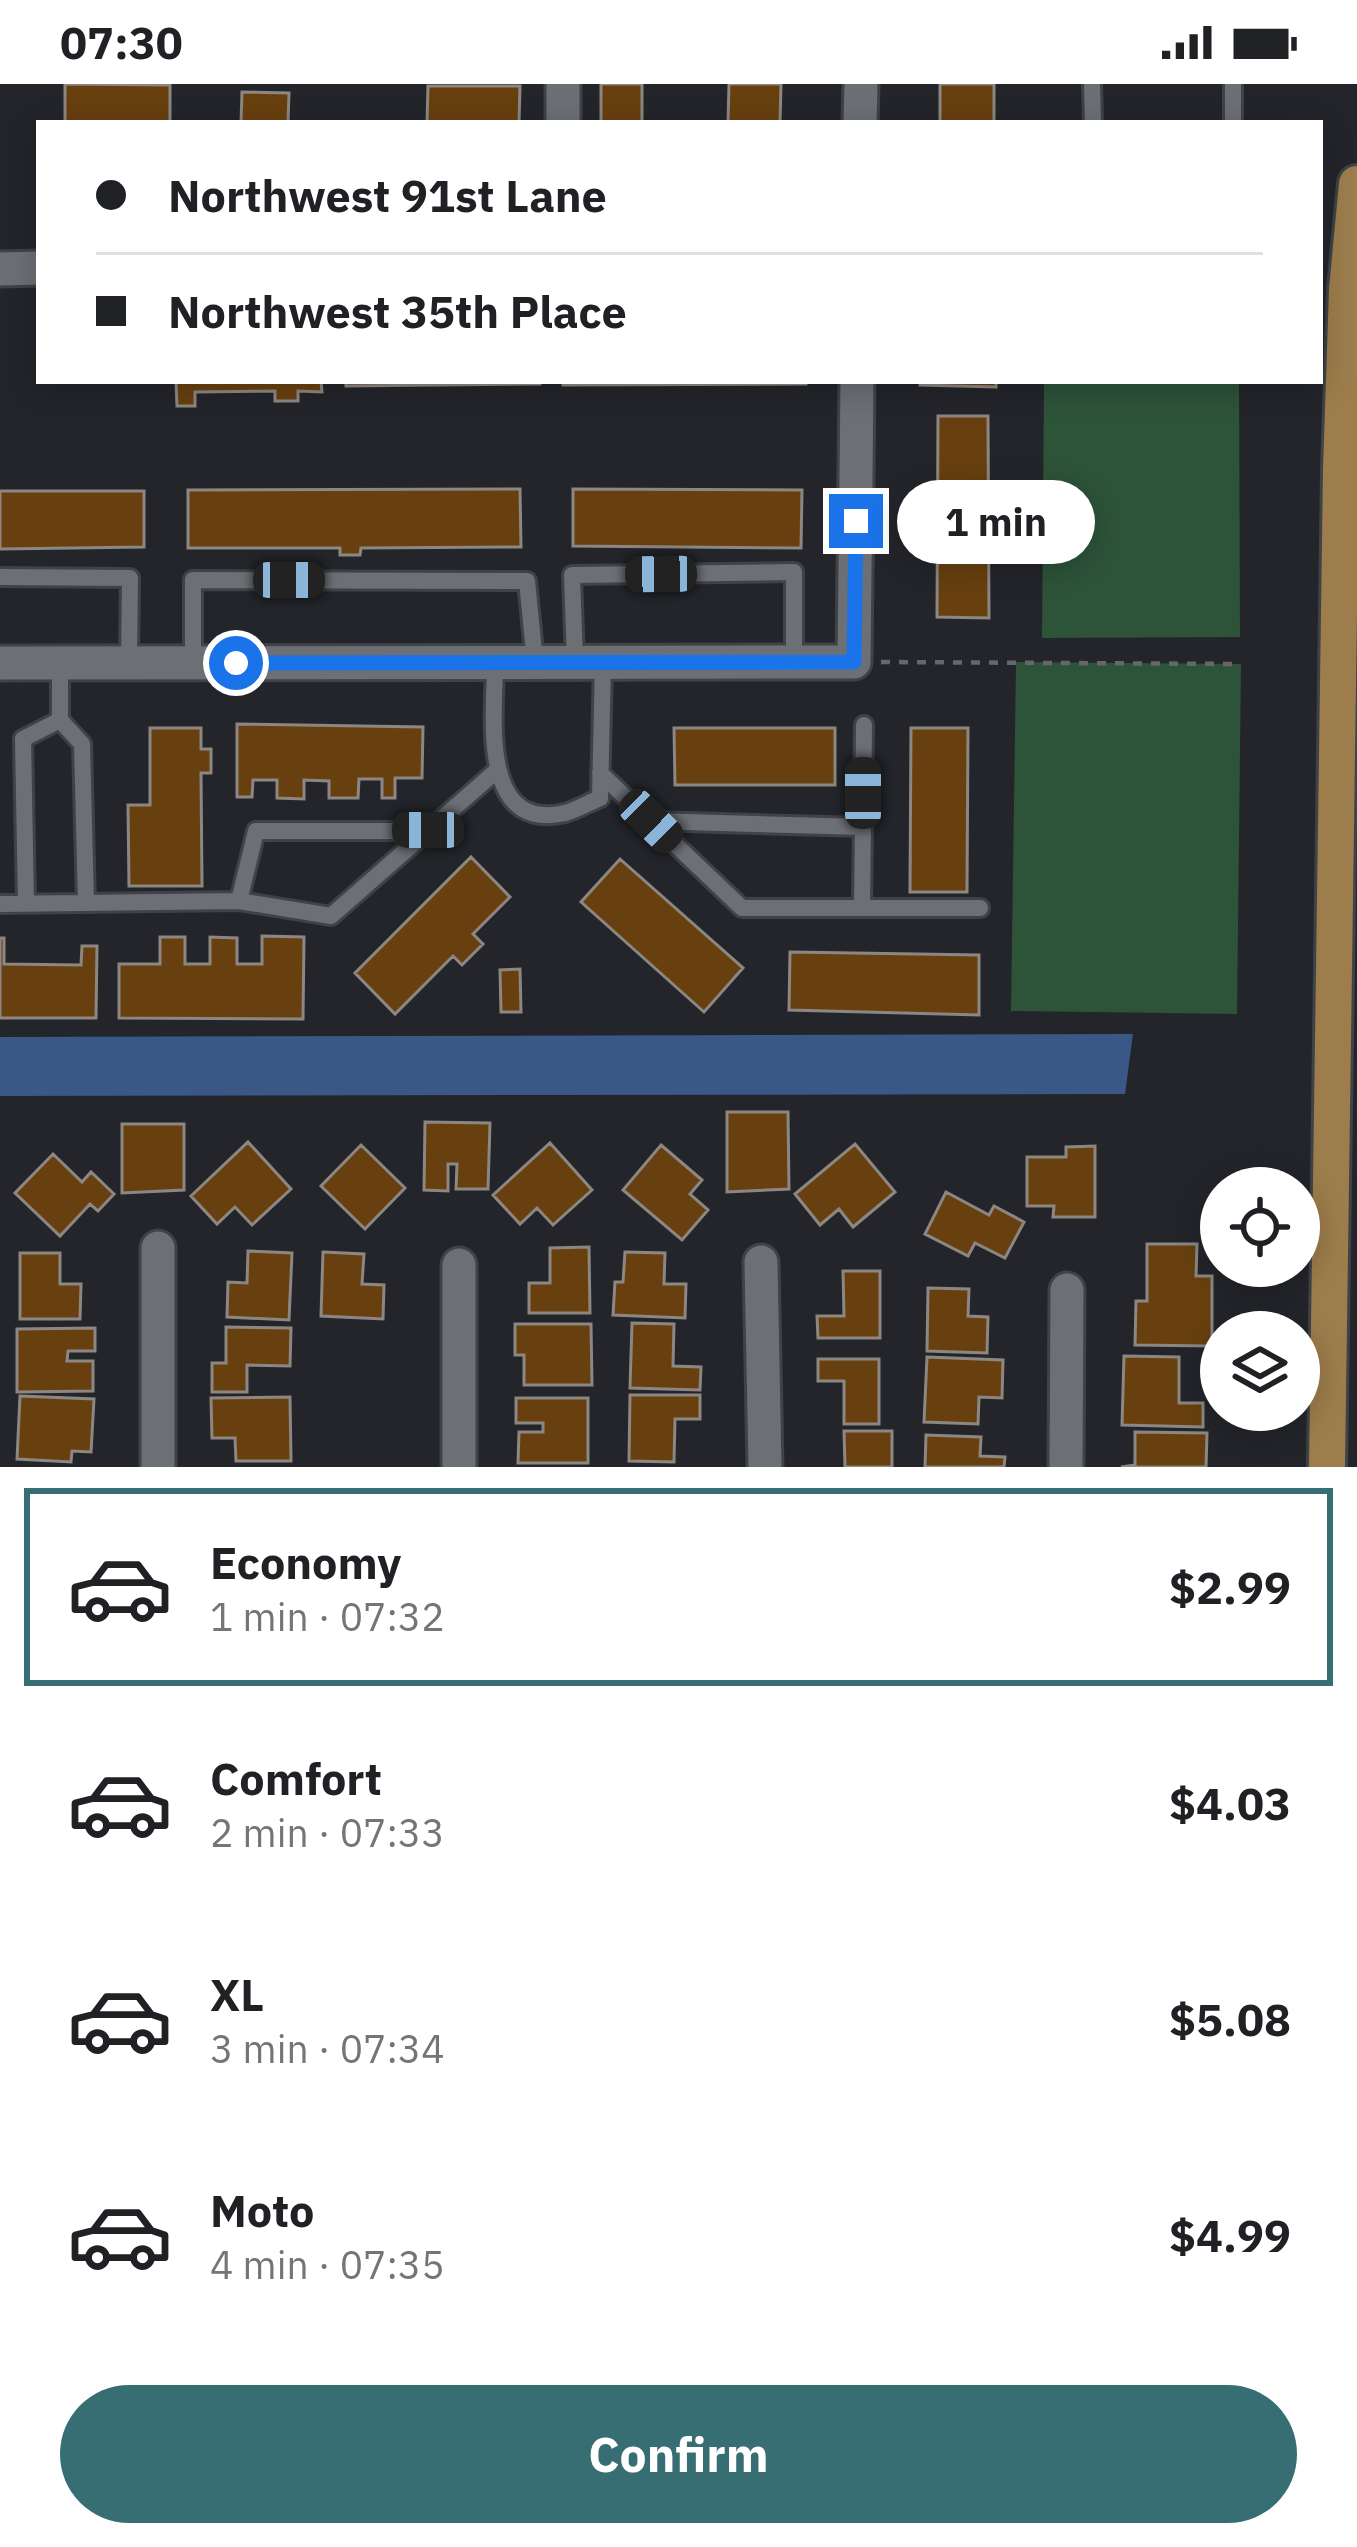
<!DOCTYPE html>
<html lang="en">
<head>
<meta charset="utf-8">
<style>
	body { margin:0; font-family:"IBM Plex Sans",sans-serif; background:#f6f6f6; color:#202124; height:100vh; display:flex; flex-direction:column; font-size:45px; white-space:nowrap }
	* { box-sizing:border-box; margin:0 }
	p { font-size:39px; color:#757577 }
	.icon { flex:none; width:66px; height:66px; fill:none; stroke:currentColor; stroke-width:2; stroke-linecap:round; stroke-linejoin:round }
	.map { position:relative; height:1383px; overflow:hidden }
	.drawer { display:flex; flex-direction:column; background:#fff; flex:1 }
	.drawer>* { flex:none }
	.guide { position:absolute; left:36px; top:36px; width:1287px; height:264px; border-radius:0px; box-shadow:0 6px 30px #0003; display:grid; align-content:center; height:264px; padding:0 60px; background:#fff }
	.controls { position:absolute; left:1200px; top:1083px; display:grid; gap:24px }
	.controls a { display:grid; place-items:center; width:120px; height:120px; border-radius:50%; background:#fff; box-shadow:0 6px 30px #0003; font-size:60px }
	.end { position:absolute; width:54px; height:54px; margin:-27px; border:15px solid #1a73e8; background:#fff; box-shadow:0 0 0 6px #fff }
	.from { border-radius:50% }
	.bubble { position:absolute; height:84px; border-radius:42px; background:#fff; box-shadow:0 6px 30px #0003; font-size:39px; font-weight:700; line-height:84px; text-align:center }
	.car { position:absolute; width:36px; height:72px; margin:-36px -18px; border-radius:15px; box-shadow:0 0 9px 3px #0007; background:linear-gradient(#222 24%,#8ab4d8 0 40%,#222 0 76%,#8ab4d8 0 86%,#222 0) }
	.guide b { display:flex; align-items:center; gap:42px; height:114px; font-size:45px }
	.guide b+b { border-top:3px solid #e0e0e0 }
	.guide i { width:30px; height:30px; background:#202124 }
	ul { padding:21px 0 0; list-style:none }
	li { display:flex; align-items:center; gap:36px; height:198px; margin:0 24px 18px; padding:0 36px; border:6px solid transparent; border-radius:0px }
	li div { flex:1 }
	li b { display:block; font-size:45px }
	li em { font-style:normal; font-weight:700 }
	li.active { border-color:#366e73 }
	li>.icon { width:108px; height:108px; stroke-width:1.5 }
	.action { display:flex; gap:24px; margin-top:auto; padding:24px 60px }
	.action a { flex:1; height:138px; border-radius:72px; background:#366e73; color:#fff; font-size:48px; font-weight:700; line-height:138px; text-align:center }
	.status { display:flex; justify-content:space-between; align-items:center; height:84px; padding:0 60px; background:#fff; direction:ltr }
	.status svg { height:33px; fill:currentColor }
	.map>svg:first-child { display:block }
	.green { fill:#2d5339 }
	.water { fill:#395885 }
	.building { fill:#68400f; stroke:#8c8782; stroke-width:3 }
	.lines { fill:none; stroke-linecap:round; stroke-linejoin:round }
	.service-casing { stroke:#3f4246; stroke-width:22 }
	.minor-casing { stroke:#3f4246; stroke-width:39 }
	.primary-casing { stroke:#3f4246; stroke-width:42 }
	.path { stroke:#65676c; stroke-width:4.5; stroke-dasharray:9 9; stroke-linecap:butt }
	.service { stroke:#6c7075; stroke-width:16 }
	.minor { stroke:#6c7075; stroke-width:33 }
	.primary { stroke:#9d7d4c; stroke-width:36 }
	.route { stroke:#1a73e8; stroke-width:15 }
</style>
</head>
<body>
<div class="status"><b>07:30</b><svg viewBox="0 0 49 12"><path d="M0 12V9h3v3zM5 12V6h3v6zM10 12V3h3v9zM15 12V0h3v12zM26 1h20v11H26zM47 4h2v5h-2z"/></svg></div>
<div class="map">
<svg width="1357" height="1383" viewBox="0 0 1357 1383">
	<rect width="100%" height="100%" fill="#23252a"/>
	<path class="green" d="M1044,297h195l1,256 -198,1z
		M1016,578l225,2 -4,350 -226,-3z"/>
	<path class="water" d="M1133,950l-8,60 -1125,2v-59z"/>
	<path class="building" d="M65,0l105,1v38h-105z
		M601,0h41v39h-41z
		M729,0h52l-1,39h-52z
		M940,0h54v39h-54z
		M428,2h92l-1,37h-92z
		M242,8l47,1 -1,30h-47z
		M176,297h145l1,11 -24,-1v10h-23v-10l-80,1v14h-18z
		M346,297h194v3l-194,2z
		M563,297h243v3l-243,1z
		M920,297h76v6l-76,-2z
		M938,332h50l1,202 -52,-1z
		M520,405l1,58 -160,1 -1,7h-20v-7h-152v-58z
		M573,405l229,1 -1,58 -228,-2z
		M0,407h144v56l-144,2z
		M237,640l186,3 -1,51h-27v20h-13v-19h-23l-1,19h-29v-17l-25,-1v19l-27,-1v-18h-24l-1,17h-15z
		M150,644h51v21h10v24h-10l1,113h-73l-1,-81h22z
		M674,644h161v57h-160z
		M911,644h57l-1,164h-57z
		M471,773l39,40 -37,37 10,10 -21,21 -9,-9 -58,58 -40,-41z
		M620,775l123,109 -39,44 -123,-110z
		M262,852l42,1 -1,82 -184,-1v-54h41v-27h25v27h25v-27l27,1v26h25z
		M0,854h4v26l77,1 1,-19h15l-1,72h-96z
		M790,868l189,3v60l-190,-5z
		M520,885l1,43h-20l-1,-42z
		M727,1028h61l1,77 -62,3z
		M425,1038l65,1 -2,66h-32l1,-25h-9v27l-24,-1z
		M122,1040h62v66l-62,3z
		M248,1058l43,47 -39,36 -17,-18 -18,17 -26,-28z
		M550,1059l42,47 -39,35 -16,-17 -17,16 -27,-29z
		M855,1060l40,48 -42,35 -14,-18 -19,16 -25,-31z
		M361,1061l44,43 -40,41 -44,-43z
		M661,1061l41,35 -12,14 18,16 -26,30 -59,-50z
		M1095,1062v71h-42l1,-11h-27v-49h39v-10z
		M53,1070l29,28 9,-10 23,22 -16,17 -8,-7 -30,32 -45,-43z
		M946,1108l43,23 5,-9 30,16 -19,36 -30,-15 -7,13 -43,-22z
		M1147,1160h50l-1,32h16v70l-77,-1 1,-44h11z
		M589,1163l1,66h-61v-30h21v-35z
		M248,1167l44,2 -3,67 -62,-3 1,-35 19,1z
		M323,1168l41,2 -2,30 22,1 -1,34 -62,-3z
		M625,1168l40,1 -1,31h22l-1,34 -72,-3 2,-33h8z
		M20,1169h40v31h21l-1,35h-60z
		M843,1187h37v67h-62l-1,-22h27z
		M928,1204l41,1 -1,27 20,1 -1,36 -60,-2z
		M632,1239l42,1 -1,42 28,1 -1,23 -70,-2z
		M515,1240h76l1,61h-68v-30h-9z
		M226,1243l65,1 -1,38 -43,-1v27h-35v-29h14z
		M95,1244v23h-27l-1,10h26v30l-76,1v-63z
		M1124,1272l55,1v46h24v24l-81,-2z
		M927,1273l76,3 -1,38 -23,-1 -1,27 -54,-2z
		M818,1275h61v65h-35v-43h-26z
		M630,1311h70v24h-25l-1,43 -45,-1z
		M20,1312l74,3 -3,53 -19,-1 -1,11 -54,-3z
		M290,1313l1,64h-55l-1,-23h-23l-1,-40z
		M516,1314h72v65h-70l1,-31h24v-9h-27z
		M844,1347h48v36h-47z
		M1135,1348l72,1 -1,34h-85l14,-2z
		M926,1351l55,2 -1,19 25,1 -1,10h-79z"/>
	<g class="lines">
		<g class="service-casing">
			<path id="service" d="M1092,0l1,39
				M1233,39v-39
				M0,493l130,1 -1,85
				M575,578l-3,-87 222,-3v90
				M193,579v-83l334,1 8,81
				M495,579c0,50 -17,170 70,150 11,-3 23,-10 35,-15l3,-136
				M60,636l22,24 4,159
				M600,689l142,135h238
				M651,737l212,6
				M428,747h-172l-17,70 92,15 164,-144
				M0,820l239,-3
				M26,820l-3,-165 37,-19v-57
				M862,824l2,-183"/>
		</g>
		<g class="minor-casing">
			<path id="minor" d="M563,39v-39
				M860,39l1,-39
				M0,185l39,-1
				M0,579l854,-1 3,-281
				M158,1164v219
				M761,1178l4,205
				M459,1383v-202
				M1066,1383l1,-177"/>
		</g>
		<g class="primary-casing">
			<path id="primary" d="M1327,1383l14,-997 6,-181 10,-105"/>
		</g>
		<path class="path" d="M881,578l360,2"/>
		<use href="#service" class="service"/>
		<use href="#minor" class="minor"/>
		<use href="#primary" class="primary"/>
	</g>
	<g class="lines">
		<path class="route" d="M236,579l618,-1 2,-141"/>
	</g>
</svg>
<div class="controls">
<a><svg class="icon" aria-label="locate" viewBox="0 0 24 24"><circle cx="12" cy="12" r="6"/><path d="M12 2v4M12 18v4M2 12h4M18 12h4"/></svg></a>
<a><svg class="icon" aria-label="layers" viewBox="0 0 24 24"><path d="M12 4l9 5-9 5-9-5zM3 14l9 5 9-5"/></svg></a>
</div>
<i class="end from" style="left:236px;top:579px"></i>
<i class="end" style="left:856px;top:437px"></i>
<div class="bubble" style="left:897px;top:396px;width:198px">1 min</div>
<i class="car" style="left:661px;top:490px;rotate:269deg"></i>
<i class="car" style="left:289px;top:496px;rotate:90deg"></i>
<i class="car" style="left:863px;top:709px;rotate:0deg"></i>
<i class="car" style="left:651px;top:737px;rotate:134deg"></i>
<i class="car" style="left:428px;top:746px;rotate:270deg"></i>
<div class="guide">
<b><i class="from"></i>Northwest 91st Lane</b>
<b><i></i>Northwest 35th Place</b>
</div>
</div>
<section class="drawer">
<ul>
<li class="active"><svg class="icon" aria-label="car" viewBox="0 0 24 24"><path d="M5 17H2v-5l4-1 3-4h7l3 4 3 1v5h-3M9 17h6M6 11h13"/><circle cx="7" cy="17" r="2"/><circle cx="17" cy="17" r="2"/></svg><div><b>Economy</b><p>1 min · 07:32</p></div><em>$2.99</em></li>
<li><svg class="icon" aria-label="car" viewBox="0 0 24 24"><path d="M5 17H2v-5l4-1 3-4h7l3 4 3 1v5h-3M9 17h6M6 11h13"/><circle cx="7" cy="17" r="2"/><circle cx="17" cy="17" r="2"/></svg><div><b>Comfort</b><p>2 min · 07:33</p></div><em>$4.03</em></li>
<li><svg class="icon" aria-label="car" viewBox="0 0 24 24"><path d="M5 17H2v-5l4-1 3-4h7l3 4 3 1v5h-3M9 17h6M6 11h13"/><circle cx="7" cy="17" r="2"/><circle cx="17" cy="17" r="2"/></svg><div><b>XL</b><p>3 min · 07:34</p></div><em>$5.08</em></li>
<li><svg class="icon" aria-label="car" viewBox="0 0 24 24"><path d="M5 17H2v-5l4-1 3-4h7l3 4 3 1v5h-3M9 17h6M6 11h13"/><circle cx="7" cy="17" r="2"/><circle cx="17" cy="17" r="2"/></svg><div><b>Moto</b><p>4 min · 07:35</p></div><em>$4.99</em></li>
</ul>
<div class="action"><a>Confirm</a></div>
</section>
</body>
</html>
